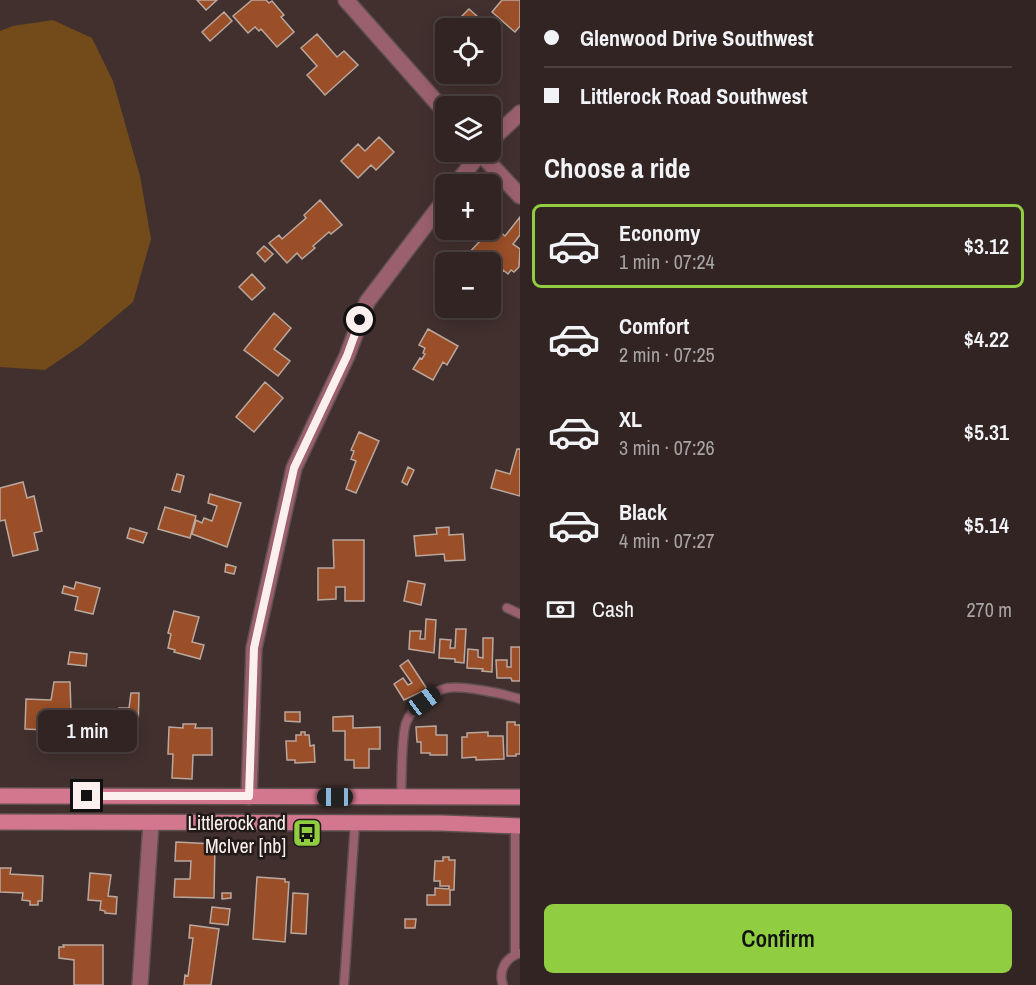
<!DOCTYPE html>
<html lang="en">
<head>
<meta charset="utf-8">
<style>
	body { margin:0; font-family:"Archivo Narrow",sans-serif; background:#3d302f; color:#f1f3f6; height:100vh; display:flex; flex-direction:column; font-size:22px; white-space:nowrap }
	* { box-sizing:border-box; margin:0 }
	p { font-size:20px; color:#a8a4a5 }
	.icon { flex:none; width:33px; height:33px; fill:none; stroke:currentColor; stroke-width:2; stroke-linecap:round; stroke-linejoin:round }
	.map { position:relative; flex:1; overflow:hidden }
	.panel { display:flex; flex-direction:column; background:#312422; width:516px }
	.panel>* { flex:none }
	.top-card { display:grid; align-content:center; height:132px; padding:0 24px; background:#312422 }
	.buttons { position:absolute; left:435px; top:18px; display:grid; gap:12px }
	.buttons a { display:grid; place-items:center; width:66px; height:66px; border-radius:9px; background:#312422; box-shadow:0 3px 15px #0003,0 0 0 2px #4c4140; font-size:30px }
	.end { position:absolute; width:27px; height:27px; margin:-14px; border:8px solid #fcf0ef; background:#111; box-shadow:0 0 0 3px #111 }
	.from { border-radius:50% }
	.bubble { position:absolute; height:42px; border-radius:9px; background:#312422; box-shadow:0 3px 15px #0003,0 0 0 2px #4c4140; font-size:20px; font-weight:600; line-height:42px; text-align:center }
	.car { position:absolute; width:18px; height:36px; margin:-18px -9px; border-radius:8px; box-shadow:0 0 4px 2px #0007; background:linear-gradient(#222 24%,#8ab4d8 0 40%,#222 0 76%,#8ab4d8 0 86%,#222 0) }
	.top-card b { display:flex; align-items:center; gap:21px; height:57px; font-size:22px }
	.top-card b+b { border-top:2px solid #4c4140 }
	.top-card i { width:15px; height:15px; background:#f1f3f6 }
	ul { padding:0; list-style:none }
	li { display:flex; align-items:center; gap:18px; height:84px; margin:0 12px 9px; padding:0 12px; border:3px solid transparent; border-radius:9px }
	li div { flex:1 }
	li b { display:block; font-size:22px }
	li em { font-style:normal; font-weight:600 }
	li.selected { border-color:#90cd40 }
	li>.icon { width:54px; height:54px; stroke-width:1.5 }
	h2 { padding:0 24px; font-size:27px; line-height:72px }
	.pay { display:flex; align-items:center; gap:15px; height:66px; padding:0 24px; font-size:22px }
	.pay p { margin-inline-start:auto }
	.button { display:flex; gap:12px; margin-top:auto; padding:12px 24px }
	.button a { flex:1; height:69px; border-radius:9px; background:#90cd40; color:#111; font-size:24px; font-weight:600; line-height:69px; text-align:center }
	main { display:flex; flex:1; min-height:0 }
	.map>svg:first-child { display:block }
	.green { fill:#734a19 }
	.building { fill:#9a4f28; stroke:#baa79e; stroke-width:1.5 }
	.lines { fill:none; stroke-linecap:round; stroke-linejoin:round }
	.lane-casing { stroke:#5f4f4d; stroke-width:11 }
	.street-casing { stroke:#5f4f4d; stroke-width:18 }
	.secondary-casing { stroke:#5f4f4d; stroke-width:18 }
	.lane { stroke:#9b606e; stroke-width:8 }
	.street { stroke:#9b606e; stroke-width:15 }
	.secondary { stroke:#d3778e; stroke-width:15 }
	.route { stroke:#fcf0ef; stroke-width:8 }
	.labels { text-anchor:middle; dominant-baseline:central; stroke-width:5; stroke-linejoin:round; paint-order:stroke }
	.poi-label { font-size:20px; fill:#fcf0ef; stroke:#221a19; text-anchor:end }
</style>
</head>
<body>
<main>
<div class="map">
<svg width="520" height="985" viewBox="0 0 520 985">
	<rect width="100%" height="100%" fill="#41302e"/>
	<path class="green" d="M53,20l39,18 21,43 27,95 11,63 -18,63 -50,42 -38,26 -45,-3v-336l13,-5z"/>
	<path class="building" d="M197,0h20l-11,10z
		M252,0h14l3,3 3,-2 12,14 -3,2 13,15 -17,15 -16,-18 -2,2 -4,-4 -7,6 -15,-17z
		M502,0h18v26l-5,6 -23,-20z
		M469,9l9,8 -8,8 -9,-8z
		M224,12l8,9 -22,20 -8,-9z
		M317,34l20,23 7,-6 14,14 -33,30 -18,-20 10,-9 -16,-18z
		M379,137l15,15 -18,18 -5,-5 -13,13 -17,-17 17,-17 7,7z
		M320,200l22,25 -11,9 -2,-2 -16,14 2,2 -13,11 -5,-6 -10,10 -18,-20 10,-8 3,4 24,-21 -2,-3z
		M520,217v18l-7,9 7,5 -1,18 -5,5 -3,-2 -3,4 -5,-4 -9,11 -4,-3v-16h-19l-6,-5 15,-16 -1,-2 8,-9h3l1,-6 14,12z
		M264,246l9,8 -8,8 -8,-9z
		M252,274l13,14 -13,12 -13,-13z
		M274,313l17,15 -17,21 16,12 -12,15 -34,-26z
		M428,329l30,17 -11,19 -4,-3 -10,18 -20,-11 7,-11 2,1 3,-5 -2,-1 2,-5 -6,-3z
		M265,382l18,16 -29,34 -18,-15z
		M359,432l20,9 -23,52 -10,-4 10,-28 -5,-2 3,-8 -3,-1z
		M517,449h3v47l-29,-8 5,-18 14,4z
		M408,467l6,3 -7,15 -5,-3z
		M177,474l7,2 -4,16 -8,-2z
		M23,482l4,16 7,-2 8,35 -8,2 4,17 -25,6 -8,-36 -5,1v-33z
		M210,494l31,9 -14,44 -35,-13 4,-14 6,3 2,-5 8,3 5,-15 -9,-3z
		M165,507l31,9 -6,22 -32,-9z
		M449,527v8l14,-1 2,26 -20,1 -1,-7 -28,2 -2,-20 23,-2 -1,-6z
		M130,528l17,5 -4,10 -16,-5z
		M333,540h31v61h-19v-14h-9v12l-18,1v-32h16z
		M226,564l10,3 -2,7 -9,-2z
		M408,581l17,3 -4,21 -17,-4z
		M76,582l24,6 -7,26 -18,-4 3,-13 -16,-4 2,-7 10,3z
		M174,611l25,6 -7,25 12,3 -4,14 -26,-7 1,-2 -7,-2 3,-14 -3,-1z
		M426,619l10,1 -2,33 -25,-4 1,-18h11l-1,8h5z
		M456,629h10l-2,34 -9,-1v-3l-16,-1 1,-19 11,1 -1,8h5z
		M483,638h10l-1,34 -10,-1 1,-2 -16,-1 1,-19 10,1v7l5,1z
		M511,647h9v34h-8l-1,-3h-14l-1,-18h11v7h4z
		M70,652l17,2 -1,12 -18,-2z
		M408,660l19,29 -23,11 -10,-16 9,-6 5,7 4,-2 -12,-17z
		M54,682h16l1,29 -26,-1 -1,20 -19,-1 1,-30 25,1z
		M131,693h8l-1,37 -20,-1 1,-21h10z
		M285,712h15v10l-15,-1z
		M353,716v12l27,-1v22h-11v19h-15v-8h-9v-29h-12v-14z
		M507,722h8v3h5v29h-4v2h-9z
		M183,724h13l-1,4h17v27h-19l-1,24 -20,-1 1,-24h-5l1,-27 14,1z
		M436,726v9h11v20h-17v-2h-9v-11h-4l-1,-15z
		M301,732h4v3h4l1,11 4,-1 1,17 -20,1v-3h-8l-1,-19h10v-6h5z
		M488,732v4h15l1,23 -28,1v-3l-14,1v-21h5v-4z
		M176,842l39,2 -1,54 -40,-1 1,-18h15l1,-18h-16z
		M443,857h6v3h6l-1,30h-4v15h-23v-10h8v-7l14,1v-3h-9v-5h-6l1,-20h8z
		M0,868h11l-1,6 33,2 -1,25h-4v4h-8v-4l-8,-1 1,-7 -23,-1z
		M90,873l21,2 -3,21 9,1 -1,17 -11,-1v-2l-5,-1 1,-9 -13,-1z
		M257,877l28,2v3h4l-4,60 -32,-3z
		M222,893h9v5l-9,1z
		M293,893l15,1 -2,40 -15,-1z
		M212,907l18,2 -2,16 -18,-2z
		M405,919h11l-1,9h-10z
		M190,925l29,4 -8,56h-27l1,-10 3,1 5,-38h-4z
		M63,945h40v40h-29v-25l-15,-2v-11h5z"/>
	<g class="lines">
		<g class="lane-casing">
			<path id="lane" d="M507,608l13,6
				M401,797c1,-18 0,-60 5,-74 6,-16 25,-31 41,-35 15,-3 58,6 73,11
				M515,826v128
				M344,985l11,-162
				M503,985c-5,-14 2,-27 17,-32"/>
		</g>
		<g class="street-casing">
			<path id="street" d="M346,0l100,113
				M490,141l30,-28
				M479,152l41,44
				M456,184l25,-32
				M249,797l5,-149 40,-180 53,-112 20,-54 79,-104
				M140,985l11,-162"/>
		</g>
		<g class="secondary-casing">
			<path id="secondary" d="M0,796l520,1
				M0,822l441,1 79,3"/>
		</g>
		<use href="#lane" class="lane"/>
		<use href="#street" class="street"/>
		<use href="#secondary" class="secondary"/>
	</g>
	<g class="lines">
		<path class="route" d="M87,796h162l5,-148 40,-180 53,-112 13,-36"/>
	</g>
	<defs>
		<g id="bus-square" transform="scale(1.5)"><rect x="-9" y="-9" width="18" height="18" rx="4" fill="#90cd40" stroke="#221a19"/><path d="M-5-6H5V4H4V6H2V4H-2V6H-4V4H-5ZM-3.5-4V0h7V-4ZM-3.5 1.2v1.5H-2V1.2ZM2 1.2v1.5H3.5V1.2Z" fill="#111"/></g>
	</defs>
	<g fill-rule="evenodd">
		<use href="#bus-square" x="307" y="833"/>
	</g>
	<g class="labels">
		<g class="poi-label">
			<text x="286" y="822">Littlerock and<tspan x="286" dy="23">McIver [nb]</tspan></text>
		</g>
	</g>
</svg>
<div class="buttons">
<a><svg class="icon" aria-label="locate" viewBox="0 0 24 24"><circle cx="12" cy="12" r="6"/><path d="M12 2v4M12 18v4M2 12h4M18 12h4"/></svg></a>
<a><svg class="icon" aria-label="layers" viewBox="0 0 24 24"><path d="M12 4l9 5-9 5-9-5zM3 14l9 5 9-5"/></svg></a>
<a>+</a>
<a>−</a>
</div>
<i class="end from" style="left:360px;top:320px"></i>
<i class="end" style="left:87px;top:796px"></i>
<div class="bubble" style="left:38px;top:710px;width:99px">1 min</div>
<i class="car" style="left:424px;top:701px;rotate:53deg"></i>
<i class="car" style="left:335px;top:797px;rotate:270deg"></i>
</div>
<section class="panel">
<div class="top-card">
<b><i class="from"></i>Glenwood Drive Southwest</b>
<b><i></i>Littlerock Road Southwest</b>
</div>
<h2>Choose a ride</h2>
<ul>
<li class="selected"><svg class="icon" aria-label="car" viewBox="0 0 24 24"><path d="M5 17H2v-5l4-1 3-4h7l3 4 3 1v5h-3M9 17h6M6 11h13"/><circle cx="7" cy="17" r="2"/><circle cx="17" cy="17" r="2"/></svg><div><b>Economy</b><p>1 min · 07:24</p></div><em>$3.12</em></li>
<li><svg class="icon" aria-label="car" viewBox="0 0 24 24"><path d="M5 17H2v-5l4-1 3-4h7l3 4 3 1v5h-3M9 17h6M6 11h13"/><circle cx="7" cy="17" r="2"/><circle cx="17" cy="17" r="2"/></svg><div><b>Comfort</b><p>2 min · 07:25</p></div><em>$4.22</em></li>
<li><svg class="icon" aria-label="car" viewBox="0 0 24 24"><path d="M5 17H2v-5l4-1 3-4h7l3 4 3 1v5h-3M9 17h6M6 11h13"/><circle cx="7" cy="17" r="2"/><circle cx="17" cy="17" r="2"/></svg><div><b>XL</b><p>3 min · 07:26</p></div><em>$5.31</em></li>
<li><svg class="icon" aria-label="car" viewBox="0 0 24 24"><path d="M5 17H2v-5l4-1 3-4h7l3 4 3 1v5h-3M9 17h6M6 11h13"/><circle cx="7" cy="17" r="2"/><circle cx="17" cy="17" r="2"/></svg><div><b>Black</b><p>4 min · 07:27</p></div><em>$5.14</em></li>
</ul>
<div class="pay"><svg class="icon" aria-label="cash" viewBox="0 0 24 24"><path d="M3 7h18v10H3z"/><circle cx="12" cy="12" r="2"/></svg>Cash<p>270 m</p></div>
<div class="button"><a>Confirm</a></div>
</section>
</main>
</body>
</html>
